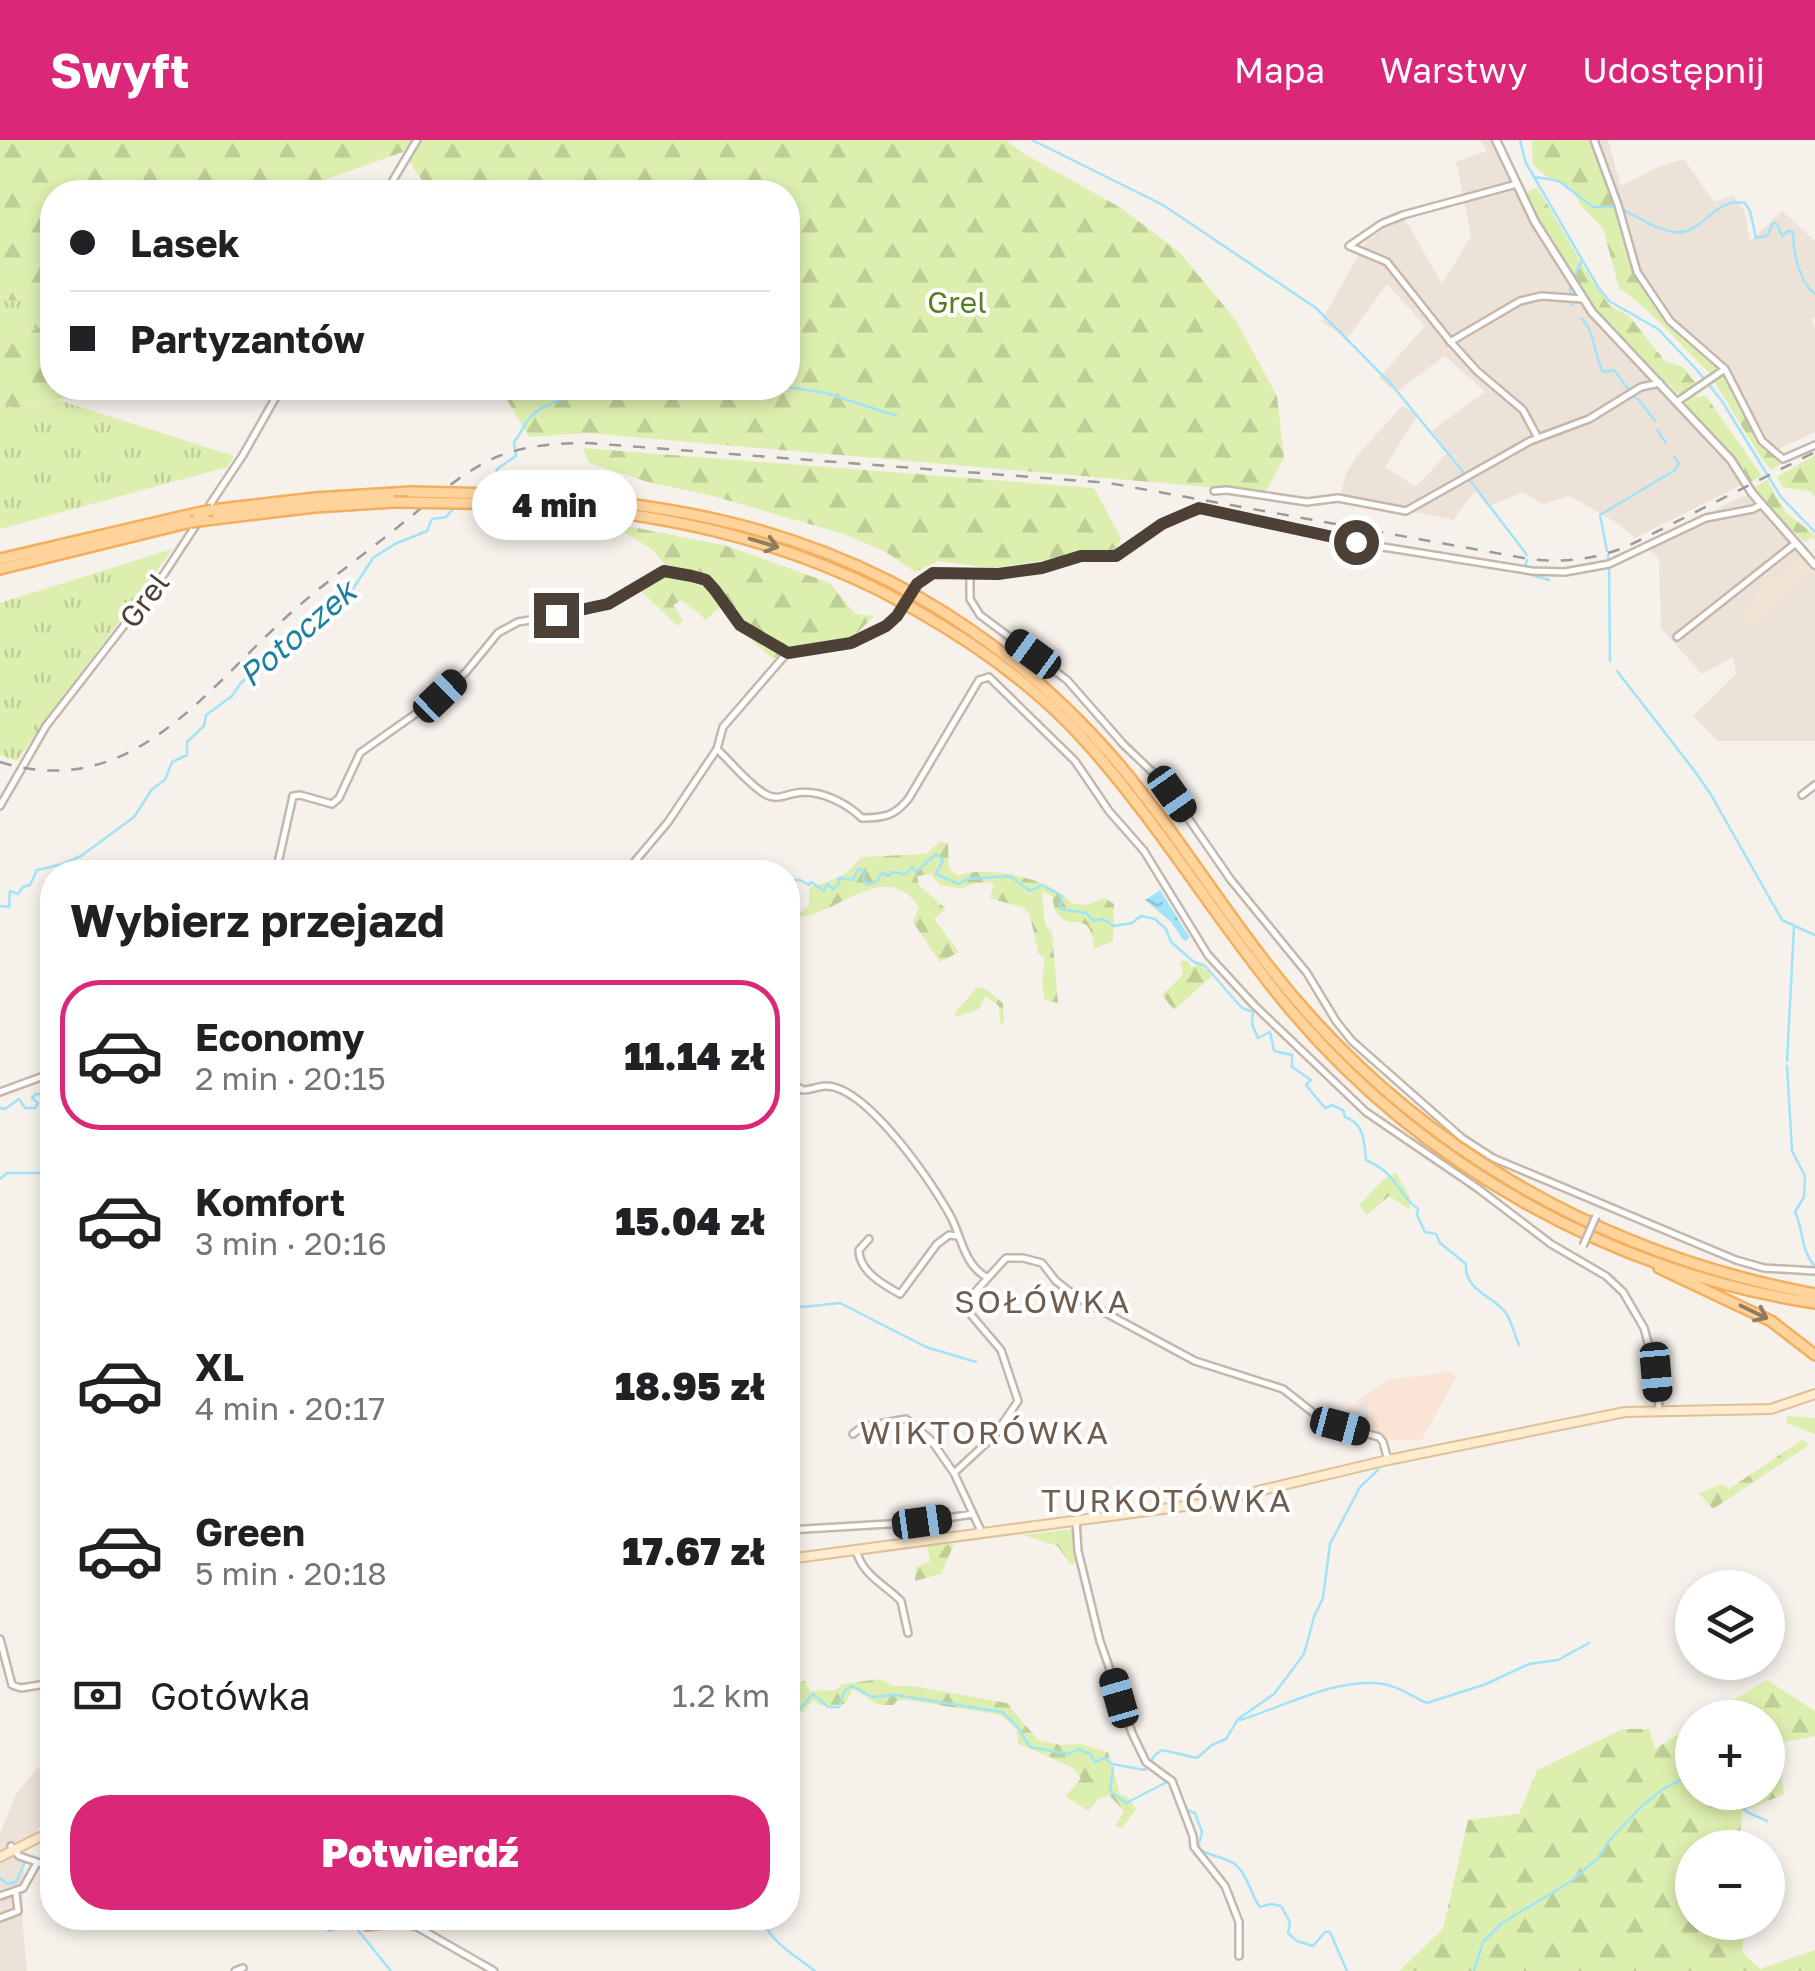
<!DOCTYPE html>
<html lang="pl">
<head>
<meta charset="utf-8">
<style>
	body { margin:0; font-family:"Golos Text",sans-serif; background:#f2f2f2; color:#202124; height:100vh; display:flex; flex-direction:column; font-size:38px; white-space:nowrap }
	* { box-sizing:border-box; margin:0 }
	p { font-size:32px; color:#757577 }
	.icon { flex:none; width:55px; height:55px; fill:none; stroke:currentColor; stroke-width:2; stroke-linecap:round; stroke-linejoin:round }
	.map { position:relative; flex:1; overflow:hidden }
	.sheet { position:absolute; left:40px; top:720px; width:760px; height:1070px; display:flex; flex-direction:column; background:#fff; border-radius:40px; box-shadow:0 5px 15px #0003 }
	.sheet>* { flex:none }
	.guide { position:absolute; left:40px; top:40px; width:760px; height:220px; border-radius:40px; box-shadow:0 5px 15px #0003; display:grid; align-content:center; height:220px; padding:0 30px; background:#fff }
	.controls { position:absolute; left:1675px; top:1430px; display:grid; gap:20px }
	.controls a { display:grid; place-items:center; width:110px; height:110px; border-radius:50%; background:#fff; box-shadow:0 5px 15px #0003; font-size:50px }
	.end { position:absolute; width:45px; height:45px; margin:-22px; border:12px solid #4d4137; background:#fff; box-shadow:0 0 0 5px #fff }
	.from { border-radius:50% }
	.bubble { position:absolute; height:70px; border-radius:35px; background:#fff; box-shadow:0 5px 15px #0003; font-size:32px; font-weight:800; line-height:70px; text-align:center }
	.car { position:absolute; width:30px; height:60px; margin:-30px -15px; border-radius:12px; box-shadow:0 0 8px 2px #0007; background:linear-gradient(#222 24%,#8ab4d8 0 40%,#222 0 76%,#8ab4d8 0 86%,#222 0) }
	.guide b { display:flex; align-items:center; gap:35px; height:95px; font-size:38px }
	.guide b+b { border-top:2px solid #e0e0e0 }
	.guide i { width:25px; height:25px; background:#202124 }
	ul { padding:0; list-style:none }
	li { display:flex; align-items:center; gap:30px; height:150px; margin:0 20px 15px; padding:0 10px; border:5px solid transparent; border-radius:40px }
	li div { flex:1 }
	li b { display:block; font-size:38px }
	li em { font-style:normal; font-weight:800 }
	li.current { border-color:#db2777 }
	li>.icon { width:90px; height:90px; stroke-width:1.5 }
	h2 { padding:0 30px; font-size:45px; line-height:120px }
	.pay { display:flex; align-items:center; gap:25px; height:110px; padding:0 30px; font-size:38px }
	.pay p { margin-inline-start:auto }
	.button { display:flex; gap:20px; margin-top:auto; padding:20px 30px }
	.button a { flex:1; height:115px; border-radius:40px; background:#db2777; color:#fff; font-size:40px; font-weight:800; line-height:115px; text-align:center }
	header { display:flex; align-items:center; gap:60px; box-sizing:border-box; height:140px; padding:0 50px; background:#db2777; color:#fff }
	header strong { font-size:48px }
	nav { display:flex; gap:55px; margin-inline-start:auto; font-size:35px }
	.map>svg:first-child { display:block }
	.residential { fill:#ece2d8 }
	.commercial { fill:#fae4d5 }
	.education { fill:#f1e4d3 }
	.grass { fill:url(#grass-tufts) }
	.forest { fill:url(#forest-firs) }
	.parking { fill:#e5e2df }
	.water { fill:url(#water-ripples) }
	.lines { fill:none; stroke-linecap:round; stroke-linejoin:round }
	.stream { stroke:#a1e3f9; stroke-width:2.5 }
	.minor-casing { stroke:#c4b8ac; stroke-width:10 }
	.tertiary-casing { stroke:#c4b8ac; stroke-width:11 }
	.secondary-casing { stroke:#dfc198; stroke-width:12 }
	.primary-casing { stroke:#f2af5d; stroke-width:14 }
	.minor { stroke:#fff; stroke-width:5 }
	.tertiary { stroke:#fff; stroke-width:6 }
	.secondary { stroke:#ffebcd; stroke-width:8 }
	.primary { stroke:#ffd39c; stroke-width:9 }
	.rail { stroke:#9a9a9a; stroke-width:2.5; stroke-dasharray:12 12; stroke-linecap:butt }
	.minor-bridge-casing { stroke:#c4b8ac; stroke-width:10; stroke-linecap:butt }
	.primary-bridge-casing { stroke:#f2af5d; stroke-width:14; stroke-linecap:butt }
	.minor-bridge { stroke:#fff; stroke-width:5 }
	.primary-bridge { stroke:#ffd39c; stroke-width:9 }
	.oneway { stroke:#947b5f }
	.route { stroke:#4d4137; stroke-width:12 }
	.labels { text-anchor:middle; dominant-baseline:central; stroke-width:8; stroke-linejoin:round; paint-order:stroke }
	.park-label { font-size:30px; fill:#548120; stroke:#fff }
	.street-label { font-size:30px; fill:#4d4137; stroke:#fff }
	.water-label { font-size:32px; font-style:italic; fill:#1e7fa3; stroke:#fff }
	.neighbourhood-label { font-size:32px; letter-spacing:2.5px; fill:#715d4d; stroke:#fff }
</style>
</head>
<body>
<header>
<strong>Swyft</strong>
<nav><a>Mapa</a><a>Warstwy</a><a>Udostępnij</a></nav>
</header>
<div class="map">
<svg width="1815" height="1831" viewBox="0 0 1815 1831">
	<defs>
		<pattern id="grass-tufts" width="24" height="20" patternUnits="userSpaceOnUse" patternTransform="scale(2.5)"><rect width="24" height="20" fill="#dcefaf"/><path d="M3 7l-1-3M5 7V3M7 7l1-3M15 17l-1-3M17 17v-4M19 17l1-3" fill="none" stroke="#bece97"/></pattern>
		<pattern id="forest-firs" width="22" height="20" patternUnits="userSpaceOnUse" patternTransform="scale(2.5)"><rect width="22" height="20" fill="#dcefaf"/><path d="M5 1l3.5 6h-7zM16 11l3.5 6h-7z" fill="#bece97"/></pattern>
		<pattern id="water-ripples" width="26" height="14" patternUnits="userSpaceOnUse" patternTransform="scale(2.5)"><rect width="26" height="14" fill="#a1e3f9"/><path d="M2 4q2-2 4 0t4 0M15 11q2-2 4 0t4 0" fill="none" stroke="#8cc4d6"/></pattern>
	</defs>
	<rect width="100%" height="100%" fill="#f7f1eb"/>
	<path class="residential" d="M1480,0h14l89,159 144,159 16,26 -108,54 -15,-13 -50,-29 -28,8 -19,-12 -35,15 -13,-16 -22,29 -113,-24 6,-23 12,-18 44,-49 16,8 -33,53 31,20 31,-34 -15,-23 53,-38 -40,-36 -49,36 -17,-14 46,-52 -38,-42 -39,53 -27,-15 46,-82 37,-23 38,67 29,-48 -15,-74 31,-11z
		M1599,0h9l13,46 39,-20 24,-7 30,43 19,-7 11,15 6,31 32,-30 33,30v76l-4,3 4,8v104l-42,20 -11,-11 -31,-63 -16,-18 -53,-49 -25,-39 -11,-55z
		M1751,355l64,73v173h-97l-25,-25 43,-42 -3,-17 -31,17 -41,-46 -2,-69 -13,-12 94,-50z
		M38,1627l14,17v19l-27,51 -3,61 5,56h-27v-137l16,-40z"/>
	<path class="commercial" d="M1451,1232l5,5 -34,63 -47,1 -44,-14 8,-11 47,-36z"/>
	<path class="education" d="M1802,417l11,12 -64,57 -9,-10 17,-16 -3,-4z"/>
	<path class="grass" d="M52,150v32l-52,23v-45l25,1z
		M58,260l176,56 -7,11 -227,62v-125l14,4z
		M172,409c-49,72 -106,139 -155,212l-17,-6v-152z
		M1788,1276l27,2v16l-29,-11z"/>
	<path class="forest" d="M0,0h1006l17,13 98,55 58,44 56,67 42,77 7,62 -19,34 -678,-59 -58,4 -29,-49h288v-196h-358l-27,-40 -113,40h-238v98l-27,11 -25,-1z
		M1532,0h58l48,137 30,43 49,44 2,4 -7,7c-32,-29 -57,-62 -93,-87l-16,-60 -21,-21 -12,-20 -19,-7 -18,-15z
		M1537,47l55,94 18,25 19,10 36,45 18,6 14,18 -13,8h-7l-79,-78 -75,-121z
		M52,182v66h35l-2,6 -71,14 -14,-4v-59z
		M1718,236h9l34,66 18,17 1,6 -9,5 -9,-11 -48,-78z
		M1706,256l56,80 -12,6 -7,-14 -57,-62 2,-8z
		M583,308l511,40 27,50 -5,12 -124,18 -54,-7 -23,11 -29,-20 -42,-18 -131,-38 -65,-14 -59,-19z
		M1815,315v43l-4,-6 -28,-5 -6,-10z
		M1767,340l19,33 29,22v5l-3,-3 -7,5 -34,-32 -18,-22z
		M622,385l105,21 103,37 25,31 19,2 -20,20 -66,13 -15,10 -26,-23 -21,-35 -20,19 -24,-20 -9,5 10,16 -5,5 -36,-34 21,-16 3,-10 -13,-16 -36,-22z
		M941,701l7,3 1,24 9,8c27,-12 96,3 113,27l15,2 18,-7 10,6 -1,37 -19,8c-3,-44 -23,-14 -37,-36 -4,-5 -3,-11 -5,-17l-10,-4 3,33 7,7 6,71 -13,-3 -3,-18 3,-24 -7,-5 -8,-38 -6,-7 -34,-10 4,-14c-8,-3 -24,-1 -31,5l-23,-4 -9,-11 -14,2 2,9 27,24 -12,10 25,33 -19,10 -27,-40 6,-15c-33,-49 -79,6 -119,10l-1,-4 10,-7v-18c22,-8 37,-10 52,-31l65,-3z
		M1180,821h8l3,7 8,-5 13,13 -38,34 -12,-15 21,-20z
		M977,847l7,1 19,15 1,19 -4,2 -1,-18 -14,-10 -6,13 -23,8 -1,-4z
		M1396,1033l14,25v12l-21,-14 -22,19 -8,-10 26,-27z
		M1803,1299l6,6 -96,64 -14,-16 23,-9 7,5z
		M1072,1389l6,31 -4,4h-4l-12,-18 -35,-11z
		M954,1404l-13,30 -26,7 1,-14 14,-6 -3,-15z
		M880,1539l14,7h19l94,17 31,37 22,5 20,-1 28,8 12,42 9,4 7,11 -14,19 -7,-2 9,-15 -15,-16 -10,4 -11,12 -23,-15 16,-17 -9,-12 -54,-23 -1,-14 -16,-15 -94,-15h-9l-5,5h-14l-26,-16 -8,15 -23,2 -9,-6 -10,13 -15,-2v-27l17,-3 5,10 26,-1 6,-6z
		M1767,1540l48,31v25l-38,8 7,50 -42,18 -3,35 -47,1v74l54,1 -4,29 18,17 55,-19v21h-416l44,-42 25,-109 51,-6 18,-44 86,-41h26l6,20 37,-23v66h76v-74l-62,-1z"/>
	<path class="parking" d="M1367,1260l2,25 5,7 -23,-5 -1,-14z"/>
	<path class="water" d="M1160,750l30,48 -6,3 -13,-19 -26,-22z"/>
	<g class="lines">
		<path class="stream" d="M1032,0l131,65 153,103 75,76 73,89
			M1520,0l6,23 72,124 11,14 49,28 38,40 26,32 59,96 34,35
			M1536,37l23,4 34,26h22
			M1623,70c15,7 34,20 51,22 28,4 41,-36 71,-29l5,8 6,27 11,-2 6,-13 4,1 5,12 6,-5 5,1c0,20 6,50 22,62
			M1574,137l8,-17
			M1570,156v-10
			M1569,161l3,4
			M1581,178c15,14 12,36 22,54l11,-2 15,20
			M788,247l38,6 71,23
			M1631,255l7,4 17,22
			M1657,290l9,13
			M1469,339l58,76
			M498,351l3,-4 -6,-11 2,-7 19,-13 -2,-14c6,-7 8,-13 13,-21 15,-21 55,-26 77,-33
			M1607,411l-7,-36 75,-45 4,-7 -5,-7
			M1608,421v-6
			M1525,427l2,-7
			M1609,427l1,94
			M1525,433l24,7
			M1617,531l73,94
			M1691,626l19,27 72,127 33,15
			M777,732v-5l9,5
			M788,735l3,5h9l9,5 2,-3 13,9 3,-7 6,5 5,-4 1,-7 14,2 6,-12 6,4 -2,7 5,6 8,-3 6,-9 7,3 3,-4 14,2 6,-7 4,5 20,-18 7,6 -7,14 23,10 8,-5 43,-3 20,15 12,-6 20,11 -2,13 26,4 8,8 9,-2 11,7 18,-3 9,-7 14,3 11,10 5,13 23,20 11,4 37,42 11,4 -1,12 6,14 12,-6 4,19 18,4v12l19,13 -5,5 19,23 7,-3 11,5 2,7c20,7 19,25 21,43 33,15 27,29 52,49l-1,6 8,17 11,2 4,9 26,21c-2,27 28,32 40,49 5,7 9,23 13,32
			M0,766l9,1 1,-16 8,3 5,-7 7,-2 7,-15 26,-6 18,-8 53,-39 18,-28 13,-9 7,-18 15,-7v-13l17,-16 2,-11 26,-19 8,-12 67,-65 42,-24 24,-37 22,-14 32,-13 5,-12 14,-2 7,-8 29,-3
			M1787,921l7,-134
			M1787,926l5,85 13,25 -1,21 -9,15c9,18 5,39 20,54
			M52,950v6
			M0,968l5,1 14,-10 6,9h10l3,-5 -6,-5 4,-4h9l-1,6 8,2
			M0,1039l7,-6h45
			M788,1163l15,4 37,-4 86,44 50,15
			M788,1571l12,-2 13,-15 15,13h11l6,-17 7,-4 20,11 24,-2 106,17 15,14 13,21 39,7 9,-5 12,5 5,8 10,-4 7,6
			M1240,1580c44,-13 96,-43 144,-36 16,3 29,13 43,19l59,-19 43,-20 29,-4 31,-17
			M1112,1624l33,6 10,-15 7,-5 35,8 15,-13 14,-6 12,-20 36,-25 30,-40 10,-37 9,-19 7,-54 30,-57 18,-17
			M1113,1628l-3,23 16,12 41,-21
			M1173,1638l7,16
			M1726,1652l21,20 20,9
			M1187,1670l8,3 7,19 -4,16c11,9 27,8 38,17 12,10 15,31 24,42l11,-3 10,2 9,16 -2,11 9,8 16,5 12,-14h5l17,39
			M0,1738l7,6 9,-2 9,-20
			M325,1778l-1,5 5,8 19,-5 9,3 34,42
			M761,1778c10,25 34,37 54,53
			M1474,1831l9,-29 19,-19 68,-41 28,-24 11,-17 32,-34 22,-18 29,-15"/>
		<g class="minor-casing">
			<path id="minor" d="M1594,0l24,65 19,67 33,49 55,48 37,72 21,18 32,-14
				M1517,44l-114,31 -22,9 -32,22 38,16 62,78 28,31 46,39 15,28
				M386,52l31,-52
				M1450,202l70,-41 21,-5 42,3
				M1678,261l47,-32
				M1214,351l13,-1 80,12 31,-4 68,13 124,-70 59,-22 52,-32 19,-4
				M207,369l36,-54 38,-67
				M970,434v25l10,16 87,65 57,65 39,37 68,98 76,93 29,48 16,20 110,97 31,20 243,102 28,8 51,3
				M1677,497l119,-94
				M717,609c15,14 30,34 48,45 12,7 19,1 31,-1 24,-4 50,10 66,25 22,0 33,-2 47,-20l70,-118 10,-3 86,84 34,50 35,40 64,104 46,50 112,107 110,75 75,57 55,32 17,16 21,36 12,44 3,37
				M1802,655l13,-10
				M0,666l46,-80 118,-152 34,-52
				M276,732l17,-76 7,-1 32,9 7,-6 21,-45 78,-55 28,-26 32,-39 20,-11 60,-10 30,-8 56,-33 42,9 33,45 48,28
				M626,732l42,-50 49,-73 6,-22 64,-74 64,-10 34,-17 12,-10 20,-32 16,-11 65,1 45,-6 38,-12h36l45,-33 42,-15 173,38 155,25 33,1 44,-8 97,-46 47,-9 9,-5
				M788,942l15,8c8,0 16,-4 23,-4 41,0 109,100 126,133 10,21 13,47 36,59
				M0,952l52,-19
				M869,1099l-10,11c0,21 23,34 41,44l37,-50 12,-9 8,1
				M853,1294l9,-7 44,-8 25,21 23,33
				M1076,1381l2,30 22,90 32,92 14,29 26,19 21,55 1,11 31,39 14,36v34
				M788,1390l134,-8 51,-8
				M982,1393l-28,-60 40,-37 24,-35 -17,-51 -29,-34 -2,-9 6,-16 30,-33h17l19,5 14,18 22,17 117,63 88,28 42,33 54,15 4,5 5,18
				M856,1410c7,26 27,33 45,51l7,32
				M0,1499l12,46 9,3 31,-5
				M11,1706l8,10 33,11
				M0,1756l23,-8 14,-25
				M0,1778l18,-7 -2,-17
				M352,1778l15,9 34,-4 16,4 77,44
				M235,1831l8,-3"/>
		</g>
		<g class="tertiary-casing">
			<path id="tertiary" d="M1496,0l39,82 57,90 139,148 21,33 63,72"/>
		</g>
		<g class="secondary-casing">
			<path id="secondary" d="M788,1419l420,-56 180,-43 237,-48 146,-3 44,-15
				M0,1717l52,-26"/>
		</g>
		<g class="primary-casing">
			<path id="primary" d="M546,355c125,11 230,29 343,86
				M530,364c125,8 241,32 353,88
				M212,370l103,-12 95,-6
				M206,380l109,-13 79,-5
				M0,419l197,-46
				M0,429l191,-47
				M920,458c75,43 141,99 197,164 55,65 100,139 153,206 136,175 328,286 545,326
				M914,469c64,36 124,79 173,134 73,82 129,176 198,260 132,160 325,269 530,300
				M1659,1128l112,53 44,34"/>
		</g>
		<use href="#minor" class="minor"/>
		<use href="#tertiary" class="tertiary"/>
		<use href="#secondary" class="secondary"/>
		<use href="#primary" class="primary"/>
		<path class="rail" d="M0,622c128,39 199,-64 281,-140 37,-35 79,-64 118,-96 31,-24 63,-55 100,-70 29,-11 58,-13 89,-13l521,40 420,76c35,4 67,0 99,-13l187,-94"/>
		<g class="minor-bridge-casing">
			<path id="minor-bridge" d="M1583,1106l13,-30"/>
		</g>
		<g class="primary-bridge-casing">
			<path id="primary-bridge" d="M410,352l136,3
				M394,362l136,2
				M197,373l15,-3
				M191,382l15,-2
				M889,441l31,17
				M883,452l31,17"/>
		</g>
		<use href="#minor-bridge" class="minor-bridge"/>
		<use href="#primary-bridge" class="primary-bridge"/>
	</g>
	<defs><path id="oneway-shaft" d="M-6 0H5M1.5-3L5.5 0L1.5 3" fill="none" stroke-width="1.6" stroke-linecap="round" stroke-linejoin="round" transform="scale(2.5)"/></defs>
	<g class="oneway">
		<use href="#oneway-shaft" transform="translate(764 403) rotate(17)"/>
		<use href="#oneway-shaft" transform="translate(1754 1172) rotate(26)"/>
	</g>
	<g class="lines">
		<path class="route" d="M556,475l52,-11 56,-33 28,5 14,4 9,10 25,35 48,28 63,-10 35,-17 11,-10 20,-32 16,-11 65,1 44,-6 39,-12h35l46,-32 37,-16 157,34"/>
	</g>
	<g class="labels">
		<g class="park-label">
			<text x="957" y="162">Grel</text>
		</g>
		<g class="street-label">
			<text transform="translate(144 460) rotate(-53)">Grel</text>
		</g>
		<g class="water-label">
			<text transform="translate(297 493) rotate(-41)">Potoczek</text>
		</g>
		<g class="neighbourhood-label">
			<text x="1043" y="1161">SOŁÓWKA</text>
			<text x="985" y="1292">WIKTORÓWKA</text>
			<text x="1167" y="1360">TURKOTÓWKA</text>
		</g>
	</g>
</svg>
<div class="controls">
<a><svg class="icon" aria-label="layers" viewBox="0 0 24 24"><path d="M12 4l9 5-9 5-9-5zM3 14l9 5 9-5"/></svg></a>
<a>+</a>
<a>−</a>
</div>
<i class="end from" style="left:1356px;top:402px"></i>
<i class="end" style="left:556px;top:475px"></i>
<div class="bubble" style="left:472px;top:330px;width:165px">4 min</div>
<i class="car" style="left:1033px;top:514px;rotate:306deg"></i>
<i class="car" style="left:440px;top:556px;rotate:46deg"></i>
<i class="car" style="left:1172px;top:654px;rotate:145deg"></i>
<i class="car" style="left:1656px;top:1232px;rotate:175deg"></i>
<i class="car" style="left:1340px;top:1286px;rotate:105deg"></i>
<i class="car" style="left:922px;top:1382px;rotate:82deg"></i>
<i class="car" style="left:1119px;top:1558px;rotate:344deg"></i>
<div class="guide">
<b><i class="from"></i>Lasek</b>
<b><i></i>Partyzantów</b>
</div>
<section class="sheet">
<h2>Wybierz przejazd</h2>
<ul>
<li class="current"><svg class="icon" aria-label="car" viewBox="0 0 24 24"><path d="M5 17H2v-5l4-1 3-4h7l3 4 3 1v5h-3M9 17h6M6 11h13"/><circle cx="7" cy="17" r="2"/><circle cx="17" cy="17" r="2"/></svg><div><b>Economy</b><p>2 min · 20:15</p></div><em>11.14 zł</em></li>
<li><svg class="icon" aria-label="car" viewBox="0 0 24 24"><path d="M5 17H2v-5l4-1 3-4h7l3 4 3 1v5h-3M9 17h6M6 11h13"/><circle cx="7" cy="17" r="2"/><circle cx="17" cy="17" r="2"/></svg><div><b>Komfort</b><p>3 min · 20:16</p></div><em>15.04 zł</em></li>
<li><svg class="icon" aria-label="car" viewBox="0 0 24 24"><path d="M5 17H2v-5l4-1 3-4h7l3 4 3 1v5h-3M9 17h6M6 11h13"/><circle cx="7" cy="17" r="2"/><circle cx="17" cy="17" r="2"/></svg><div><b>XL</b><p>4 min · 20:17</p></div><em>18.95 zł</em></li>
<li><svg class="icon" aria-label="car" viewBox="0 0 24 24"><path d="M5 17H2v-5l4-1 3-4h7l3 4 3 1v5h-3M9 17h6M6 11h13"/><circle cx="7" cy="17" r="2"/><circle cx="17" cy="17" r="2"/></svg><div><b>Green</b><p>5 min · 20:18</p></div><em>17.67 zł</em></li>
</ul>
<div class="pay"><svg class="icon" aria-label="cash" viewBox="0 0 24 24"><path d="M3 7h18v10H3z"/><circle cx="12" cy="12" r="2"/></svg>Gotówka<p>1.2 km</p></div>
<div class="button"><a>Potwierdź</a></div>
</section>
</div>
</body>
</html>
